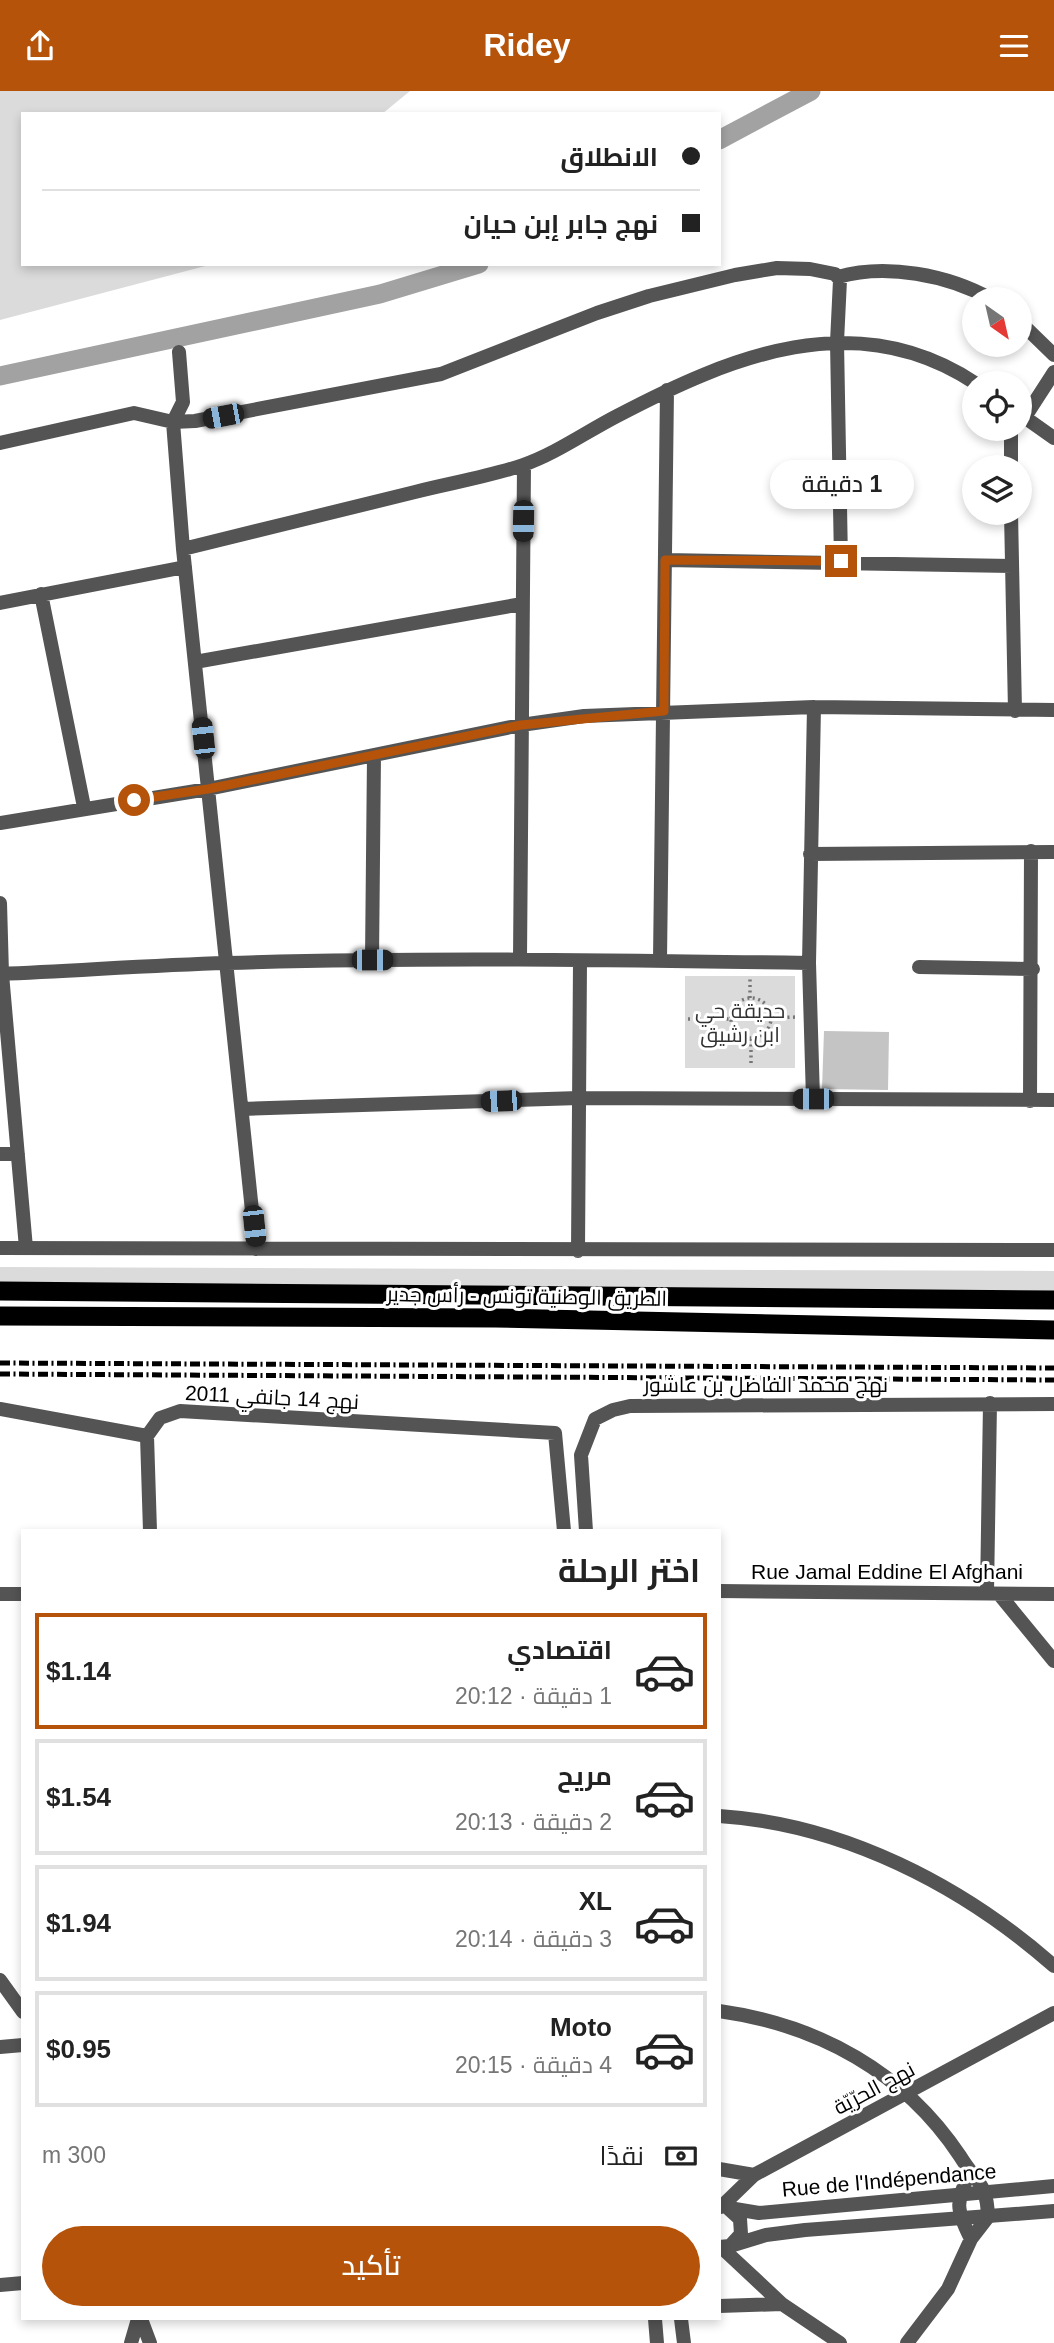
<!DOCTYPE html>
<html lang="ar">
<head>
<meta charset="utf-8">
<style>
	body { margin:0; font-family:Helvetica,Cairo,sans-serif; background:#f2f2f2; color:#222; direction:rtl; height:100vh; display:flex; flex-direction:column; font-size:26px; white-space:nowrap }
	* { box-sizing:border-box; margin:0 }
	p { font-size:23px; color:#767676 }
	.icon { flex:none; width:38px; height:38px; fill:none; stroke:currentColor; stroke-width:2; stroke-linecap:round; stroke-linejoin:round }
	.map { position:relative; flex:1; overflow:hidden; direction:ltr }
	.panel { position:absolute; left:21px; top:1438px; width:700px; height:791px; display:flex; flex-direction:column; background:#fff; border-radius:0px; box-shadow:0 4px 10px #0003; direction:rtl }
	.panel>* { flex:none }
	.top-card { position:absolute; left:21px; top:21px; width:700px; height:154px; border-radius:0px; box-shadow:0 4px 10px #0003; direction:rtl; display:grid; align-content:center; height:154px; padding:0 21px; background:#fff }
	.needle { width:46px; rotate:146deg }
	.controls { position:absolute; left:962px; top:196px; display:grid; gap:14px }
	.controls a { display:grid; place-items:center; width:70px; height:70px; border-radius:50%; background:#fff; box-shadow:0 4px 10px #0003; font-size:35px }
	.end { position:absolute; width:32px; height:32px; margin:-16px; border:9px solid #b45309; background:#fff; box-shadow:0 0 0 4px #fff }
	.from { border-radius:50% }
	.bubble { position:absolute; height:49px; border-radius:24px; background:#fff; box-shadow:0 4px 10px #0003; font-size:23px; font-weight:600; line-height:49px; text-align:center; direction:rtl }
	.car { position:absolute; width:21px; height:42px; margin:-21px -10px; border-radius:9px; box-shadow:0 0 5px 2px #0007; background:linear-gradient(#222 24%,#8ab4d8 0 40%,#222 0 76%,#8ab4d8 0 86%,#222 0) }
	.top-card b { display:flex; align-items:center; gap:24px; height:66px; font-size:26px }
	.top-card b+b { border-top:2px solid #e0e0e0 }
	.top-card i { width:18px; height:18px; background:#222 }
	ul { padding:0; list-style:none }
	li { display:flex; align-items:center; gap:21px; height:116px; margin:0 14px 10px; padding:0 7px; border:4px solid #e0e0e0; border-radius:0px }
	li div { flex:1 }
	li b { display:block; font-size:26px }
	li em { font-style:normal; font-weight:600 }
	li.current { border-color:#b45309 }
	li>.icon { width:63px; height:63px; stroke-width:1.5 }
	h2 { padding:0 21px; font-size:32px; line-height:84px }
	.pay { display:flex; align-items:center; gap:18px; height:77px; padding:0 21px; font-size:26px }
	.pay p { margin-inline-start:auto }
	.action { display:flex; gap:14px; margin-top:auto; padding:14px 21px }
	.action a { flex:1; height:80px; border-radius:42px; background:#b45309; color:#fff; font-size:28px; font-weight:600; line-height:80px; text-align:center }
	header { display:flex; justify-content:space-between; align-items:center; height:91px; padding:0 21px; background:#b45309; color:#fff; font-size:32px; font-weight:600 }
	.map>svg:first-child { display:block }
	.green { fill:#dbdbdb }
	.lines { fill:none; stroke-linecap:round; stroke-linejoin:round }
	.canal { stroke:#a2a2a2; stroke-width:19 }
	.building { fill:#c4c4c4 }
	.path { stroke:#767676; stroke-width:3.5; stroke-dasharray:2 3.5; stroke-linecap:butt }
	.minor { stroke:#545454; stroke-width:14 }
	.tertiary { stroke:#545454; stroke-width:14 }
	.trunk { stroke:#000; stroke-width:19 }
	.rail { stroke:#000; stroke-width:5; stroke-dasharray:10 3.5 2 3.5; stroke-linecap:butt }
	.route { stroke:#b45309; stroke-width:9 }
	.labels { text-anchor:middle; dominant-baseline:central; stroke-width:6; stroke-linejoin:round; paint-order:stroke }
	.park-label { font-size:21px; fill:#323232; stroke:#fff }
	.street-label { font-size:21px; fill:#000; stroke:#fff }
</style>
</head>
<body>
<header><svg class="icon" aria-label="menu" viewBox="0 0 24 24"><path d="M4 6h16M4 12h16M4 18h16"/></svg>Ridey<svg class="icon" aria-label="share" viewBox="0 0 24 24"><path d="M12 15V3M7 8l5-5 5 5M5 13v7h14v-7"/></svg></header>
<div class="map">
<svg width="1054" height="2252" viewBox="0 0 1054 2252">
	<rect width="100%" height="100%" fill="#fff"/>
	<path class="green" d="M0,0h410l-28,23h-359v150h190l-213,56z
		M685,885h110v92h-110z
		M0,1176l1054,4v21l-1054,-5z"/>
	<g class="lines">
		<path class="canal" d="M719,49l92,-49
			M0,285l380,-82 99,-30"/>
	</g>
	<path class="building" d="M824,940l65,1 -1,58 -66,-1z"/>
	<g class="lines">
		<path class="path" d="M731 927a20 20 0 1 1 40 0a20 20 0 1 1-40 0Z
			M750,907v-20
			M771,927l26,-1
			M688,928h42
			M751,948v27"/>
		<path class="minor" d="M838,186c48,-14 110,-2 153,22
			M1020,231l34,33
			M179,261l4,50 -10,20 10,127 73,700
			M1020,323l34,24
			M1025,326l29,-45
			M1011,338v38
			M0,352l134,-30 39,9 22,-1 246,-47 156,-61 52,-17 86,-21 42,-7 33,1 25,5 5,6 -3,62 4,219
			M1011,422l4,198
			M183,458c77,-19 155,-38 232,-57 35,-9 73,-15 108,-27 32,-11 63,-33 94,-49 114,-60 239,-112 358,-33
			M665,469l347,6
			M41,503l43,213
			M0,512l185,-36
			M195,571l327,-58
			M0,732l208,-34 313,-64 63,-9 230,-9 240,3
			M810,763l244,-2
			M0,812l2,71 24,274
			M520,868l4,-494
			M372,869l2,-205
			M660,869l7,-570
			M919,876l114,2
			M0,883c76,-3 151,-9 227,-11 194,-6 388,-3 582,0
			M813,1008l-4,-136 5,-256
			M1030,1010l1,-250
			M242,1018l337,-11 475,2
			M0,1063h18
			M0,1157l1054,2
			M578,1160l2,-289
			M0,1318l147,27 13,-18 20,-7 375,22 9,98
			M147,1345l3,95
			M586,1440l-5,-76 14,-36 18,-9 17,-4 424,-2
			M719,1500l335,3
			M987,1501l3,-189
			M0,1503h23
			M999,1503l55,67
			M719,1725c124,8 243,69 335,150
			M0,1889l23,32
			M719,1920c100,14 185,61 241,145 17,28 27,26 28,61l-17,22 -23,50 -41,54
			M0,1956l23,-2
			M719,2078l35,6
			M970,2082c-15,28 -14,37 1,66
			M721,2116l33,-32 300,-162
			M722,2157l60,56 58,39
			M719,2215l63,-2
			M141,2228l9,24
			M655,2228l2,24
			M681,2228l3,24
			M131,2252l7,-24"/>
		<path class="tertiary" d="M729,2117l30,5 295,-27
			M730,2155l36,-11 39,-5 249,-19
			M719,2156l11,-1 11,-12 -1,-15 -11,-10
			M0,2194l23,-2"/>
		<path class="trunk" d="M0,1200l1054,9
			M0,1225l495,2 559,12"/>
		<path class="rail" d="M0,1272l1054,5
			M0,1283l1054,6"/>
	</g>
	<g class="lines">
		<path class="route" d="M134,709l74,-11 313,-64 143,-14 1,-151 176,1"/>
	</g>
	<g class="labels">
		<g class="park-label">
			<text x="740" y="919">حديقة حي<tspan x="740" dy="24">ابن رشيق</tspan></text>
		</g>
		<g class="street-label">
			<text transform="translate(527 1205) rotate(1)">الطريق الوطنية تونس - رأس جدير</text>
			<text x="766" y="1293">نهج محمد الفاضل بن عاشور</text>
			<text transform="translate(272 1306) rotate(3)">نهج 14 جانفي 2011</text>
			<text x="887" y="1480">Rue Jamal Eddine El Afghani</text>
			<text transform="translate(874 1997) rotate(-28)">نهج الحرّيّة</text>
			<text transform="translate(889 2089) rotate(-5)">Rue de l'Indépendance</text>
		</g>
	</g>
</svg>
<div class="controls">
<a><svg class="needle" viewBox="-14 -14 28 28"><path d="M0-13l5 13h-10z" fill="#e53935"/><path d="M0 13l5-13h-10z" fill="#767676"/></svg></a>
<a><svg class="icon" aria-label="locate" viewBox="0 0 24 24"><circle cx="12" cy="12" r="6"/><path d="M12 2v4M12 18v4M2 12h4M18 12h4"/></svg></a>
<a><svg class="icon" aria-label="layers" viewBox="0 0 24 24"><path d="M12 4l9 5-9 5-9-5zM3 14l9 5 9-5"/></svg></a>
</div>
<i class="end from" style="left:134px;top:709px"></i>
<i class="end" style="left:841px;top:470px"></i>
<div class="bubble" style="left:770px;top:369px;width:144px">1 دقيقة</div>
<i class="car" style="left:223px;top:325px;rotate:259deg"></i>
<i class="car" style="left:523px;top:430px;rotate:181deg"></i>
<i class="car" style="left:203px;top:647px;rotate:354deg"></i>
<i class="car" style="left:372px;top:869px;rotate:90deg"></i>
<i class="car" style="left:813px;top:1008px;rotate:270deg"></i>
<i class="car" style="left:501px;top:1010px;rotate:268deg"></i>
<i class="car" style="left:254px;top:1135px;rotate:174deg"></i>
<div class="top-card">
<b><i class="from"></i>الانطلاق</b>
<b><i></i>نهج جابر إبن حيان</b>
</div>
<section class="panel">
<h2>اختر الرحلة</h2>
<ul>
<li class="current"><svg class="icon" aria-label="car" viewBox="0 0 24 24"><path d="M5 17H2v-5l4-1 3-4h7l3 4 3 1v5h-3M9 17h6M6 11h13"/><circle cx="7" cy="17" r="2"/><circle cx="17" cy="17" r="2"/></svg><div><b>اقتصادي</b><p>1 دقيقة · 20:12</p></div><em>$1.14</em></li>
<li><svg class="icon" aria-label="car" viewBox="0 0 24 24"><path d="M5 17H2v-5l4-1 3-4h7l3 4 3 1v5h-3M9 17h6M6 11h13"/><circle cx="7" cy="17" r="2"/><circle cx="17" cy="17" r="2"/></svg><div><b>مريح</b><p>2 دقيقة · 20:13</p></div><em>$1.54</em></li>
<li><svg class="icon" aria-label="car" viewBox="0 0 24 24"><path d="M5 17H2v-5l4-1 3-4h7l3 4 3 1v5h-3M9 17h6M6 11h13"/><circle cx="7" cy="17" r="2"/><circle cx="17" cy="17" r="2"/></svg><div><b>XL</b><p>3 دقيقة · 20:14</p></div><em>$1.94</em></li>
<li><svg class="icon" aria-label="car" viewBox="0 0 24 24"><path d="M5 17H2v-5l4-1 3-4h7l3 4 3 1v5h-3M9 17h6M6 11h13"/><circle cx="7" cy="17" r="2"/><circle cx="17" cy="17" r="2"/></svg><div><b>Moto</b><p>4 دقيقة · 20:15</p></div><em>$0.95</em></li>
</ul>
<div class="pay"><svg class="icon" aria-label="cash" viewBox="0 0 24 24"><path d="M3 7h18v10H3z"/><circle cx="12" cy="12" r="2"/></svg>نقدًا<p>300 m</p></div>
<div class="action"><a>تأكيد</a></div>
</section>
</div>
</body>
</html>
